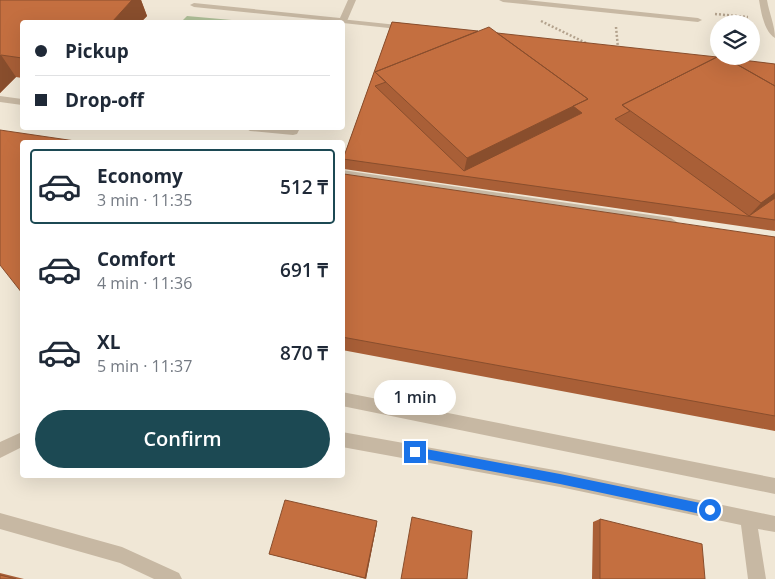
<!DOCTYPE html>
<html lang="en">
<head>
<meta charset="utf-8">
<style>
	body { margin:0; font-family:"Open Sans",sans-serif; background:#f6f6f7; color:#1f2937; height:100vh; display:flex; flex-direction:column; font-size:19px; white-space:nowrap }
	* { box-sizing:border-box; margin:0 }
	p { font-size:16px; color:#747a83 }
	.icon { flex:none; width:28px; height:28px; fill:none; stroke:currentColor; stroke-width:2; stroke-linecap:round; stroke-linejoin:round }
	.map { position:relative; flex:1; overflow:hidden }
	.panel { position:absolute; left:20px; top:140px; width:325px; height:338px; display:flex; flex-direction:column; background:#fff; border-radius:5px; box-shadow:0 5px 20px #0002 }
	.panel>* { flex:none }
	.banner { position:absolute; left:20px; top:20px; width:325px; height:110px; border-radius:5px; box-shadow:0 5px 20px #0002; display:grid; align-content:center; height:110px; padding:0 15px; background:#fff }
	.controls { position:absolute; left:710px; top:15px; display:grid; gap:10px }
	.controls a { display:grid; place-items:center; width:50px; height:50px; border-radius:50%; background:#fff; box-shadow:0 5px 20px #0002; font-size:25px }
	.end { position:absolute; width:22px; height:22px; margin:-11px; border:6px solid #1a73e8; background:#fff; box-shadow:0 0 0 2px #fff }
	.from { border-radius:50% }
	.bubble { position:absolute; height:35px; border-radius:18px; background:#fff; box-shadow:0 5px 20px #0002; font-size:16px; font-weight:600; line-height:35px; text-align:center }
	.banner b { display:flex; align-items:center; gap:18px; height:48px; font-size:19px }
	.banner b+b { border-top:1px solid #e0e1e3 }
	.banner i { width:12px; height:12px; background:#1f2937 }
	ul { padding:9px 0 0; list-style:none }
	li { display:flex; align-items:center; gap:15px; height:75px; margin:0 10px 8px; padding:0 5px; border:2px solid transparent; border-radius:5px }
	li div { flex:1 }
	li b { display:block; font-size:19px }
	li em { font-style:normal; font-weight:600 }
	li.active { border-color:#1c4953 }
	li>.icon { width:45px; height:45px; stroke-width:1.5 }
	.cta { display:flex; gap:10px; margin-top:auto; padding:10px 15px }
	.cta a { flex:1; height:58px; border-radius:30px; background:#1c4953; color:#fff; font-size:20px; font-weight:600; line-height:58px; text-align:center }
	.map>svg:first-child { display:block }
	.green { fill:#adbe97 }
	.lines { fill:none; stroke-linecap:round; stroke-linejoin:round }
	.path { stroke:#b3a28d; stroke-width:2.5; stroke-dasharray:2 2; stroke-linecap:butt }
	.lane { fill:#c7b8a3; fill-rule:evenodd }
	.street { fill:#c7b8a3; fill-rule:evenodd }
	.wall { fill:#a95f37 }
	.shaded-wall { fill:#894e2d }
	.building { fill:#c46f40; stroke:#894e2d }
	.route { fill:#1a73e8 }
</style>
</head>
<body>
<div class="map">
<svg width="775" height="579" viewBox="0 0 775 579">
	<rect width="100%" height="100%" fill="#f0e7d6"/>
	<path class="green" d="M187,16l67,6h-73z"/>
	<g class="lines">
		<path class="path" d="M715,14l33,3
			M541,21l49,24
			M616,27l2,21"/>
		<path class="lane" d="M348,0h8l-9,21 -5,3v-2l-148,-15 -4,-2 4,-2 146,15z
			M499,0h27l172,18 4,2 -4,2 -195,-20z
			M759,0h8c2,13 8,25 8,38 -11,-6 -14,-27 -16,-38z
			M0,96l22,3v6l-22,-3z
			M245,128h55l-3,6 -4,1 -43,-4z
			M342,392l433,86v16l-433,-88z
			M22,432v15l-22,11v-16z
			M0,513l122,34 57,26 3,6h-28l-34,-16 -120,-34z"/>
		<path class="street" d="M340,19l67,7 4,2 -4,2 -64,-7 -4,-2z
			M342,170l329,48 6,4 -6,4 -329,-48z
			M342,432l218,39 215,45v16l-17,-3 8,50h-18l-7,-54 -181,-38 -218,-40z"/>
	</g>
	<path class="wall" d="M0,0h141l6,16 -6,6h-119v56l-6,-1 -16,16z
		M392,22l383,42v167l-431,-62 -1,-10z
		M342,179l433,58v194l-433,-81z
		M600,519l105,60h-113l1,-57z
		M377,523l-11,56 -97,-25z
		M0,573l24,6h-24z"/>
	<path class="shaded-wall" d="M132,0h9l6,16 -6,6h-29z
		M1,55l15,22 -16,16v-37z
		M588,99l-10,25 -115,52 4,-18z
		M775,193v9l-26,14 12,-13z
		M377,521v2l-11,56 -1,-1z"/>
	<path class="building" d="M0,0h132l-20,22h-90v36l-21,-3 -1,1z
		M392,22l86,9 -103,41 11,10 -11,4 89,85 118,-58 -9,-7 15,-7 -91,-66 220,24 -95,48 8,6 -15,8 134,97 26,-18v22l-432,-61z
		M489,27l99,72 -121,59 -92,-86z
		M719,56h3l53,30v107l-14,10 -139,-98z
		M726,58l49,6v22z
		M0,130l82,12h-60v151l-22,-28z
		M344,174l431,63v179l-433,-79v-158z
		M285,500l92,21 -12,57 -96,-24z
		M412,517l60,14 -5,48h-66z
		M600,519l102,25 3,35h-105z
		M0,575l16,4h-16z"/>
	<path class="route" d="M415,447l145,27 150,31 4,2 2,3 -2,4 -4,2 -150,-32 -145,-27 -5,-5z"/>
</svg>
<div class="controls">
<a><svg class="icon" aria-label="layers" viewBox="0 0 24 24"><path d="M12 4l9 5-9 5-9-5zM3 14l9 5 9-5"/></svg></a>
</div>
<i class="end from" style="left:710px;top:510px"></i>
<i class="end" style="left:415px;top:452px"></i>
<div class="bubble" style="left:374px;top:380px;width:82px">1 min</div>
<div class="banner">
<b><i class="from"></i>Pickup</b>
<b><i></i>Drop-off</b>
</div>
<section class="panel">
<ul>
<li class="active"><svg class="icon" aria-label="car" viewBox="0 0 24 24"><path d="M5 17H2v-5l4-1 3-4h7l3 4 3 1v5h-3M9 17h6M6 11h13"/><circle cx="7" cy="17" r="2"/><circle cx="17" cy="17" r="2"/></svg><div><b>Economy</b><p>3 min · 11:35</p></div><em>512 ₸</em></li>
<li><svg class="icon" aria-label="car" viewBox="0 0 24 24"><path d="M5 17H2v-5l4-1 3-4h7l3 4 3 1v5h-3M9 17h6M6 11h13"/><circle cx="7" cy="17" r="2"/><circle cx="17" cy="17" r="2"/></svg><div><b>Comfort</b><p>4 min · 11:36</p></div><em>691 ₸</em></li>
<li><svg class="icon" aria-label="car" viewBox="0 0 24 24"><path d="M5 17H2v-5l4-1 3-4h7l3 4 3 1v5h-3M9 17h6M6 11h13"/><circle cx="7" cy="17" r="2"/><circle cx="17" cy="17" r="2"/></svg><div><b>XL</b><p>5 min · 11:37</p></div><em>870 ₸</em></li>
</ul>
<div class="cta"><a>Confirm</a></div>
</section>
</div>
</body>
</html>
